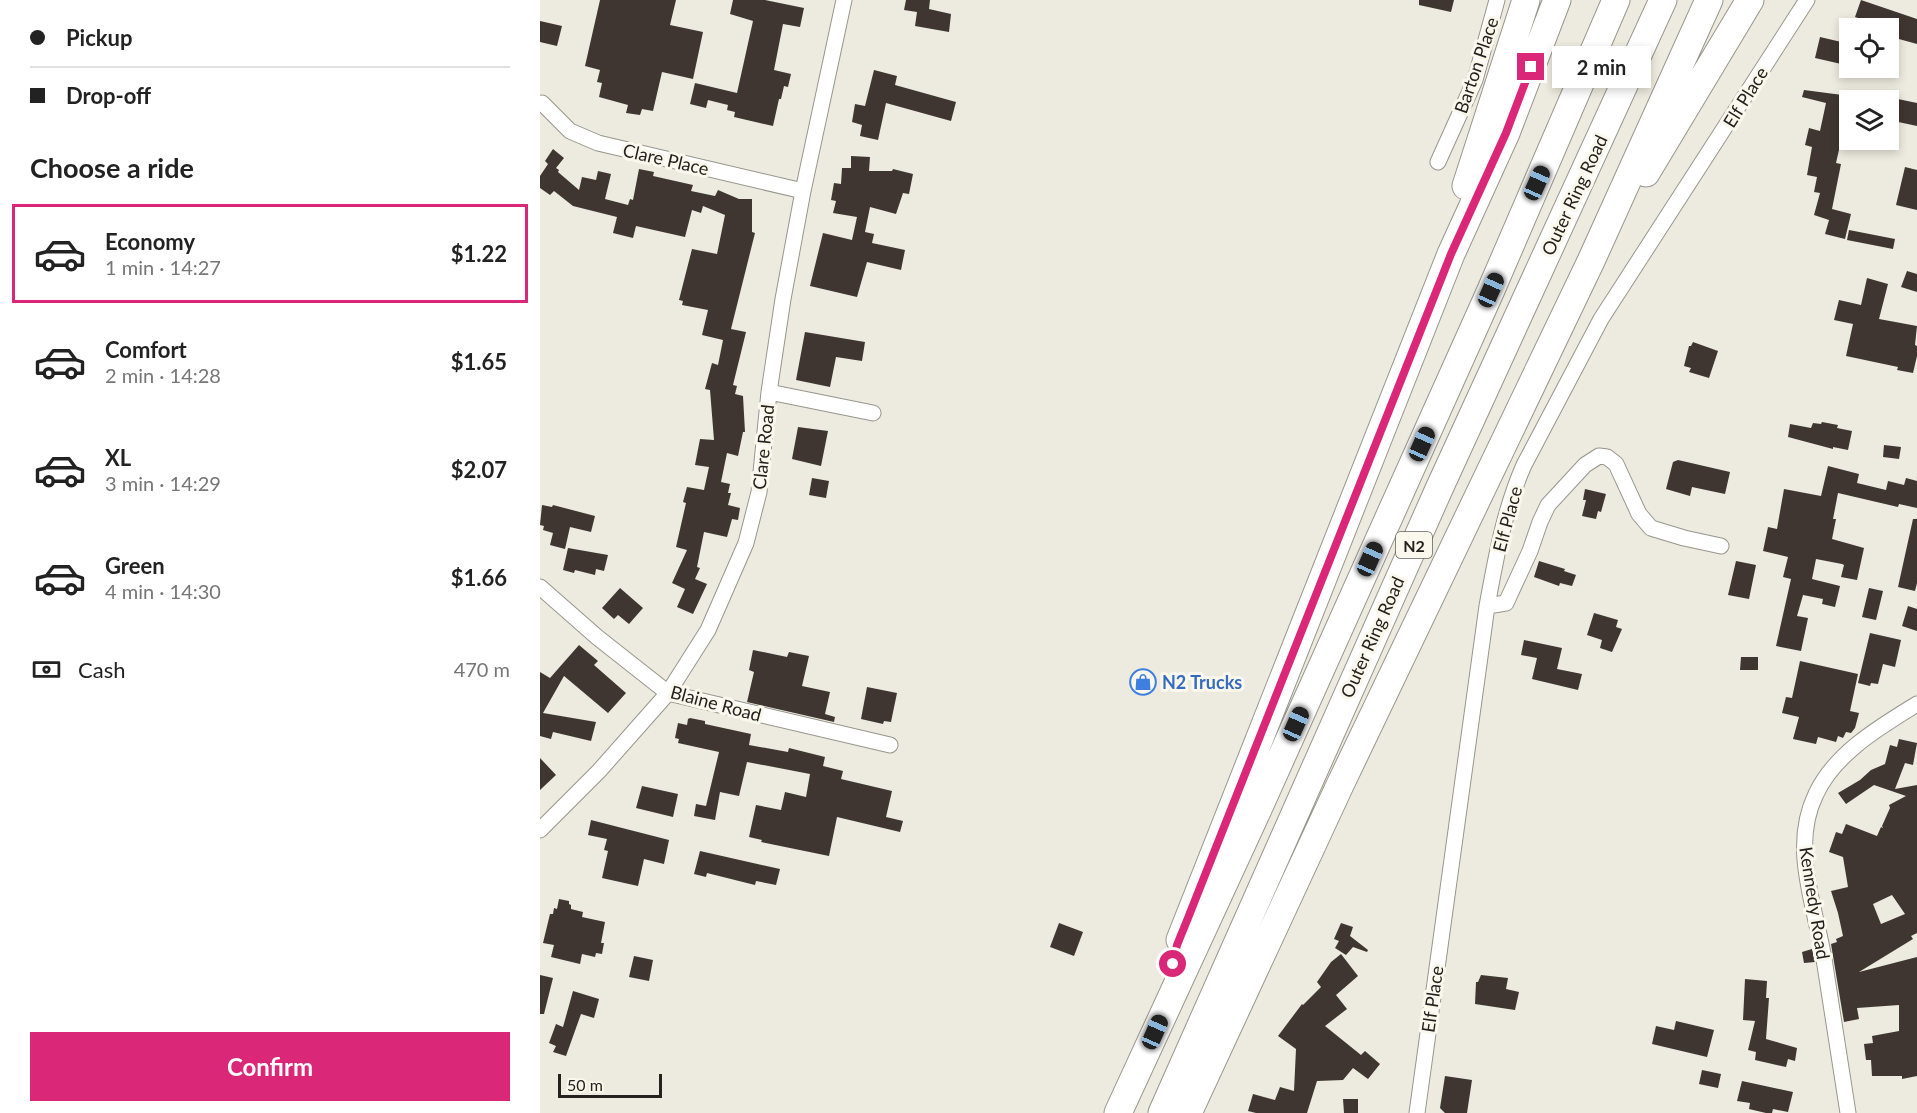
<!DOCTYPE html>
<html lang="en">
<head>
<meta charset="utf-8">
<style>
	body { margin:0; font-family:Lato,sans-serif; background:#f6f6f6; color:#222; height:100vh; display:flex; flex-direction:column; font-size:22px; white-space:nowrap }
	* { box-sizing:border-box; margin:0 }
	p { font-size:20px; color:#767676 }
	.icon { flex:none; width:33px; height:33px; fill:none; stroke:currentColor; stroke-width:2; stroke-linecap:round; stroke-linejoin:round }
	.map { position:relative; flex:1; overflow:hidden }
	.panel { display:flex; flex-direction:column; background:#fff; width:540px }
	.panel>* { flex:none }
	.guide { display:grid; align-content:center; height:132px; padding:0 30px; background:#fff }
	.fabs { position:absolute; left:1299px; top:18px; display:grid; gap:12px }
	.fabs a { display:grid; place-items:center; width:60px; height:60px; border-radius:0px; background:#fff; box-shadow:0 3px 9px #0003; font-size:30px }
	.scale { position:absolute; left:18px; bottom:15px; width:104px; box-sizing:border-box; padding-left:6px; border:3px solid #23221e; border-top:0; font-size:16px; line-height:21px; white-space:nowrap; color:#23221e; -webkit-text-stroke:4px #faf8ec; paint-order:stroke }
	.end { position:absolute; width:27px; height:27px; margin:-14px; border:8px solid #db2777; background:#fff; box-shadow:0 0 0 3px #fff }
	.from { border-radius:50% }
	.bubble { position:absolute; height:42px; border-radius:0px; background:#fff; box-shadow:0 3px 9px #0003; font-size:20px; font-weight:700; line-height:42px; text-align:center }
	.car { position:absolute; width:18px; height:36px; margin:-18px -9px; border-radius:8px; box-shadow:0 0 4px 2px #0007; background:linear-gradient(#222 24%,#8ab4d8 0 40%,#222 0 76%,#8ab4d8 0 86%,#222 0) }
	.guide b { display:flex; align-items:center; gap:21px; height:57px; font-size:22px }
	.guide b+b { border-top:2px solid #e0e0e0 }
	.guide i { width:15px; height:15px; background:#222 }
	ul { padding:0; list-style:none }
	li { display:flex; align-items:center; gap:18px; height:99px; margin:0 12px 9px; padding:0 18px; border:3px solid transparent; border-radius:0px }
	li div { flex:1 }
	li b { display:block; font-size:22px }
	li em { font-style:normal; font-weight:700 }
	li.current { border-color:#db2777 }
	li>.icon { width:54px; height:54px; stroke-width:1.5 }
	h2 { padding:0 30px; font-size:27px; line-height:72px }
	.pay { display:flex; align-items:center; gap:15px; height:66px; padding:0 30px; font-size:22px }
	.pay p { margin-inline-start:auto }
	.action { display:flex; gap:12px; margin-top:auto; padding:12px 30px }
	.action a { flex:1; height:69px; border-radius:0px; background:#db2777; color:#fff; font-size:24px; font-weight:700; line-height:69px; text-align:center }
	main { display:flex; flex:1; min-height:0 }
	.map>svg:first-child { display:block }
	.building { fill:#3f3631; fill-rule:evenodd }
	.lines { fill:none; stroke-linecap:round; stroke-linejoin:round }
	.minor-casing { stroke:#98968c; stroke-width:17 }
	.motorway-casing { stroke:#98968c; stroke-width:29 }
	.minor { stroke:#fff; stroke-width:15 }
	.motorway { stroke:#fff; stroke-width:27 }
	.route { stroke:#db2777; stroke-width:8 }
	.labels { text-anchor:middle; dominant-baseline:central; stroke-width:6; stroke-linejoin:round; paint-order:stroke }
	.shield { fill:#faf8ec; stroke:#64625c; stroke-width:1.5 }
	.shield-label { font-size:16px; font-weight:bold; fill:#23221e }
	.street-label { font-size:18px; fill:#23221e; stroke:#faf8ec }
	.shop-label { font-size:18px; font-weight:bold; fill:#366cbe; stroke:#faf8ec; text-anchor:start }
</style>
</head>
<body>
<main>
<section class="panel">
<div class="guide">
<b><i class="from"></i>Pickup</b>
<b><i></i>Drop-off</b>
</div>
<h2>Choose a ride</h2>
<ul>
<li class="current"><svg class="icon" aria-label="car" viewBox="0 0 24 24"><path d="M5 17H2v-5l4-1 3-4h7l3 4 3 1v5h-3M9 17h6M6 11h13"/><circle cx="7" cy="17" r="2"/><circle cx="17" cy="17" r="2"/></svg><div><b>Economy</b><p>1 min · 14:27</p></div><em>$1.22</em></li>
<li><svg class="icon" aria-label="car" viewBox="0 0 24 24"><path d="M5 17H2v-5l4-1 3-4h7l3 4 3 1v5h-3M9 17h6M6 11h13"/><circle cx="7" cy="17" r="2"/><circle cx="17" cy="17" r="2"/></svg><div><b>Comfort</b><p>2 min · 14:28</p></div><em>$1.65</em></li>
<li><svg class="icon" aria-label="car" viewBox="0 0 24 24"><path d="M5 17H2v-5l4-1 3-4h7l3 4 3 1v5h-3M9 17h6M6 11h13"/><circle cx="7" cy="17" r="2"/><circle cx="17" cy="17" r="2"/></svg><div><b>XL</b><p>3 min · 14:29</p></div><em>$2.07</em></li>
<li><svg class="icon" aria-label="car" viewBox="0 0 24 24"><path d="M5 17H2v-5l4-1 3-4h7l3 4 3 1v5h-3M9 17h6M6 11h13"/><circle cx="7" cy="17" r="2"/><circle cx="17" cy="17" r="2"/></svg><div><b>Green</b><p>4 min · 14:30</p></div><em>$1.66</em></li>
</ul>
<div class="pay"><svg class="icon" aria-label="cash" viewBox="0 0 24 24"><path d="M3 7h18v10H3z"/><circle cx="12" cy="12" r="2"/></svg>Cash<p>470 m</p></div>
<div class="action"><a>Confirm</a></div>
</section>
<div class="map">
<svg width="1377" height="1113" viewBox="0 0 1377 1113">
	<rect width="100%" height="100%" fill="#edeadf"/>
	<path class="building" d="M60,0h76l-6,25 33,7 -10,47 -31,-7 -9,39 -11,-2 -2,6 -14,-2 2,-8 -29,-8 3,-14 -5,-1 3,-12 -15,-4z
		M193,0h32l39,8 -4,19 -17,-3 -9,46 17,4 -3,13 -4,-1 -3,13h-2l-6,27 -39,-9 1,-5 -8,-2 1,-5 -20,-5 -2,8 -16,-4 5,-21 42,10 16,-72 -23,-7z
		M366,0h24l-1,9 22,5 -2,18 -34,-6 2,-14 -13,-2z
		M879,0h35l-3,12 -32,-7z
		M1321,0l56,19v25l-29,-8v-8h-20l2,-6 -15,-5z
		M0,21l22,5 -5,20 -17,-4z
		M1280,37l30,7v22l-35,-8z
		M334,70l23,6 -2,9 61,17 -5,19 -65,-18 -8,37 -18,-4 2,-11 -10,-3 3,-18 10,2z
		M1264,90l46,6 -6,32 6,1v14l-9,-2 -5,22 5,1 -9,45 19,5 -6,25 -20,-5 4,-14 -15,-5 6,-22 -6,-1 3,-15 -10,-2 5,-28 -7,-2 4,-17 11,3 6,-28 -24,-6z
		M1353,98l24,5v23l-28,-6z
		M13,149l11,9 -8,10 3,2 -1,2 21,18 3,-13 14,3 2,-9 13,3 -6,25 23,6 2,-6 3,1 6,-31 15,3 -1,4 40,9 -2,6 24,5 3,-6 21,9h13v33l3,1 -24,96 15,3 -13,53 4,1 -2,8 8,2 2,36h-2l-5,24 -11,-3 -6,29 9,2 -2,9h3l-3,12 12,3 -2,12 -6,-1 -5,18 -23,-5 -7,35 3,1 -5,11 12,5 -14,30 -16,-7 8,-18 -13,-6 15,-33 -11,-3 10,-44 -3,-1 4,-15 17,3 5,-23 -14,-2 5,-26 14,1 -4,-50 -5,-1 7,-26 6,2 5,-25 -21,-5 6,-25 -26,-5 1,-4 -4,-1 13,-51 25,5 8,-39 -22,-9 -2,7 -9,-3 -7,27 -49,-11 -3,12 -20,-5 4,-16 -44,-11 -19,-15 -4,4 -10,-7v-12l8,-12 -3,-3z
		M311,156l19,1 -1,14h23l1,-2 20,5 -4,20 -6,-1 -7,21 -26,-7 -5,25 9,2 -2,9 33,7 -4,20 -34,-8 -10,35 -47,-11 13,-53 29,7 5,-23 -24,-4 3,-12 -5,-1 3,-17 7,1 1,-16h9z
		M1365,167l12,3v40l-21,-5z
		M1309,230l46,9 -2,10 -46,-9z
		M1367,271l10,3v18l-16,-5z
		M1327,278l21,6 -9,35 38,7 -2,19 2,1v10l-4,17 -16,-3 1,-3 -52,-11 7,-32 -19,-4 5,-20 22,5z
		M265,332l60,10 -3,19 -26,-4 -6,30 -34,-7z
		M1153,342l25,9 -9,27 -20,-6 2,-4 -7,-2 5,-20h2z
		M1282,422l16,3 -1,3 15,3 -4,19 -15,-3v2l-45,-12 2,-13 21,4 2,-5 8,1z
		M258,427l30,4 -7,35 -29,-7z
		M1344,445l17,2 -2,12 -16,-2z
		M1138,460l52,12 -5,22 -33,-7 -2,9 -24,-7 7,-27z
		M1288,466l31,8 -2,9 29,7 2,-9 16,4 2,-7 11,3v27l-18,-4 -1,3 -60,-14 -5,26h3l-4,20 32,9 -7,32 -16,-3 3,-12 -2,-1 -26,-5 -4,20 28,7 -5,21 -13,-3 1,-5 -20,-4 -6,21 11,2 -7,33 -25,-5 15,-67 -8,-2 5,-20 -25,-6 5,-24 9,2 7,-40 37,7z
		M272,478l17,3 -3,17 -17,-3z
		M1045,489l21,5 -5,18 -3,-1 -2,8 -14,-3 4,-16h-3z
		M2,505l10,2 1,-2 42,11 -4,16 -21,-5 -5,22 -15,-4 3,-12 -10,-3 1,-4 -4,-1z
		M1373,519h4v64l-2,8 -17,-4z
		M28,548l40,7 -4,16 -8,-2 -1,6 -20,-5 -1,3 -11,-3z
		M999,561l26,8 -1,2 12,4 -4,11 -12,-3 -1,3 -25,-9z
		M1196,561l20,4 -7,34 -21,-4z
		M80,588l23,20 -14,16 -11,-9 -4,4 -12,-11z
		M1329,588l14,3 -7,29 -14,-3z
		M1368,606l9,3v22l-15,-5z
		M1054,613l24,7 -2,7 6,2 -10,23 -12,-4 2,-8 -15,-5z
		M1330,633l31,7 -6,27 -12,-3 -5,20 -7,-1 -1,3 -12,-3z
		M984,640l38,8 -5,21 25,5 -4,16 -46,-11 5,-21 -16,-3z
		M39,645l19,16 -4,4 32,28 -18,20 -44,-37 -21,37 53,9 -5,19 -38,-9 -2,7 -11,-3v-64l10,6z
		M213,650l34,7 2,-5 20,4 -7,30 28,6 -5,22 10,3 -1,5 -87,-20 7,-30 -5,-2z
		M1201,657h17v13h-18z
		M1260,661l58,13 -8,37 9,2 -4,15 -4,5 -5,-1 -3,6 -5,-2 -2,6 -18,-5 -2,7 -23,-5 6,-22 -17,-4 4,-16 6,1z
		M327,687l30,6 -6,29 -7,-1 -1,3 -22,-5z
		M150,718l15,3v3l46,10 -2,11 39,7 1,-4 36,9 -2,9 20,5 -2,8 51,12 -6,26 17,4 -3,11 -63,-15 -8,39 -68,-14 1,-2 -13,-3 7,-32 25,5 4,-18 21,5 4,-23 -63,-12 -8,34 -19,-4 -5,28 -21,-4 2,-12 10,2 13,-54 -41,-9 1,-4 -4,-1 3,-15 9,2 1,-6z
		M1359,739l18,4 -4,22 -8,-2 -10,26 22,-4v148l-6,3 2,3 -54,33 58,-15v119l-15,3v-3h-30l-1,-16h-5l-2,-16 9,-1 -1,-7 27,-5v-26l-42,3 2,11 -15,3 -13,-78 6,-2 -1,-3 7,-3 -5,-23 -7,-22 17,-4 -5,-30 -14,-5 7,-20 6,2 4,-10 31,12 4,-9 2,1 -1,-2 8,-18 -1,-3 17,-9 -32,-11 -28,19 -8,-11 22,-13 11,-10 14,-6 5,-19 7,2zM1352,895l13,19 -24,10 -8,-20z
		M0,758l16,17 -16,15z
		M102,786l36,8 -5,23 -37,-9z
		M51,820l78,20 -5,24 -20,-5 -6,27 -36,-8 6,-27 -4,-1 3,-11 -19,-4z
		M160,851l80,18 -4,16 -20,-4 -1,4 -48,-12 -1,4 -12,-3z
		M19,899l10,2v3l2,1v4l12,3 -1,5 23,5 -4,21h3l-2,11 -6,-1 -1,4 -13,-3 -2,10 -29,-7 3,-12 -11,-2 7,-29h3l1,-6 3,1z
		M519,923l24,9 -9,24 -24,-9z
		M801,923l12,4 -3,9 18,14 -1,2 -14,-5 -7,8 -11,-7 4,-7 -5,-2z
		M1272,949l3,13 -11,1 -2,-11z
		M801,954l17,22 -22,19 11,14 -22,17 36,29 4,-4 15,13 -12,15 -15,-11 -10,12 -26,1 -10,32h-51l-8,-2 5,-17 22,6 5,-13 14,4 2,-42 -18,-13 24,-32 1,1 18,-18 -4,-5 14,-20z
		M94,956l19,4 -4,21 -20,-4z
		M0,975l13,3 -9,36h-4z
		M941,975l27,3 -2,11 13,3 -4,18 -40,-6 1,-22h2z
		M1205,979l22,2 -1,17h3l-3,41 31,9 -2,13 -7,-2 -2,8 -31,-7 1,-8 -8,-2 7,-29 -12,-1z
		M33,991l26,8 -5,19 -13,-4 -15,42 -13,-4 3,-6 -7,-3 7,-19 7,3z
		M1136,1021l38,9 -7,27 -55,-13 4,-18 18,4z
		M1162,1070l19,4 -3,14 -19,-4z
		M905,1076l27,4 -5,33h-22l-5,-5z
		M1202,1081l51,11 -5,20 -15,-3 -1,4h-6l-17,-4 1,-6 -13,-2z
		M803,1099h15v14h-14z"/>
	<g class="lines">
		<g class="minor-casing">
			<path id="minor" d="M2,103l28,28 28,12 205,48
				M898,162l37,-82 22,-80
				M229,392l104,21
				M0,587l57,50 71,56 222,52
				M947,606l19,-3 24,-52 10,-29 8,-17 37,-40 14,-9 8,1 9,7 23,50 12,14 33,10 37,8
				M0,830l59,-59 69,-78 40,-63 38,-87 13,-51 10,-100 14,-93 20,-108 41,-191
				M877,1113l70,-507c9,-48 17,-96 37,-141l77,-146 206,-319
				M1308,1113c-8,-51 -16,-102 -24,-154 -9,-54 -34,-112 -8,-165 19,-41 64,-67 101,-90"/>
		</g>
		<g class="motorway-casing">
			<path id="motorway" d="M1106,173l104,-173
				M926,186l60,-186
				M640,940l271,-686 55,-121 51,-133
				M578,1113l141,-306 232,-517 125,-290
				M622,1113l277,-624 224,-489
				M648,1113l152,-328 251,-524 118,-261"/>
		</g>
		<use href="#minor" class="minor"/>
		<use href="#motorway" class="motorway"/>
	</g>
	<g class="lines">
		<path class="route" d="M633,964l4,-19 11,-27 263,-664 55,-121 25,-66"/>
	</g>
	<defs>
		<g id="shop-ring" transform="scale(1.35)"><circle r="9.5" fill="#faf8ec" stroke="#3f7fe0" stroke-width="1.5"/><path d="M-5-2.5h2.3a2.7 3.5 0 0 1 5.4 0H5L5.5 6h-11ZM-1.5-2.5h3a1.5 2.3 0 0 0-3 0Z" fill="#3f7fe0"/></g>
	</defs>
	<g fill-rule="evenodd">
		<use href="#shop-ring" x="603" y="682"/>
	</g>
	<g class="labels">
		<rect class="shield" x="856" y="532" width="36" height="26" rx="4.5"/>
		<g class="shield-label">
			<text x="874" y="545">N2</text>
		</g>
		<g class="street-label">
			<text transform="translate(936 65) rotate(-71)">Barton Place</text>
			<text transform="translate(1205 97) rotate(-58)">Elf Place</text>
			<text transform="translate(126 159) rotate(13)">Clare Place</text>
			<text transform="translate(1034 195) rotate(-65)">Outer Ring Road</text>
			<text transform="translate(223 447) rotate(-84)">Clare Road</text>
			<text transform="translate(967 519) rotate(-75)">Elf Place</text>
			<text transform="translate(832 637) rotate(-66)">Outer Ring Road</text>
			<text transform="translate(176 703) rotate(15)">Blaine Road</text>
			<text transform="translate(1275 903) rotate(81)">Kennedy Road</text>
			<text transform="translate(892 999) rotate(-82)">Elf Place</text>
		</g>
		<g class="shop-label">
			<text x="622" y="682">N2 Trucks</text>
		</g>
	</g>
</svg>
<div class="fabs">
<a><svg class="icon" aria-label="locate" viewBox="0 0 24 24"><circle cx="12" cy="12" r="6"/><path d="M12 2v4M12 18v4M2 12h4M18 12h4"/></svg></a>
<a><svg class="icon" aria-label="layers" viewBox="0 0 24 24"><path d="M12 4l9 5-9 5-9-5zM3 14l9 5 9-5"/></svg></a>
</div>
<div class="scale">50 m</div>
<i class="end from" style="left:633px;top:964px"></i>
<i class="end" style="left:991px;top:67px"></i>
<div class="bubble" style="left:1012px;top:46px;width:99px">2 min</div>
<i class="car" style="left:997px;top:183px;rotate:24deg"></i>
<i class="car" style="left:951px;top:290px;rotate:24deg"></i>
<i class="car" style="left:882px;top:444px;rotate:24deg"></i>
<i class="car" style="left:830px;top:559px;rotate:24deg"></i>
<i class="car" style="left:756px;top:724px;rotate:24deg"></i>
<i class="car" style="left:615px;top:1032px;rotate:24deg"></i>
</div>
</main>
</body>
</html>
